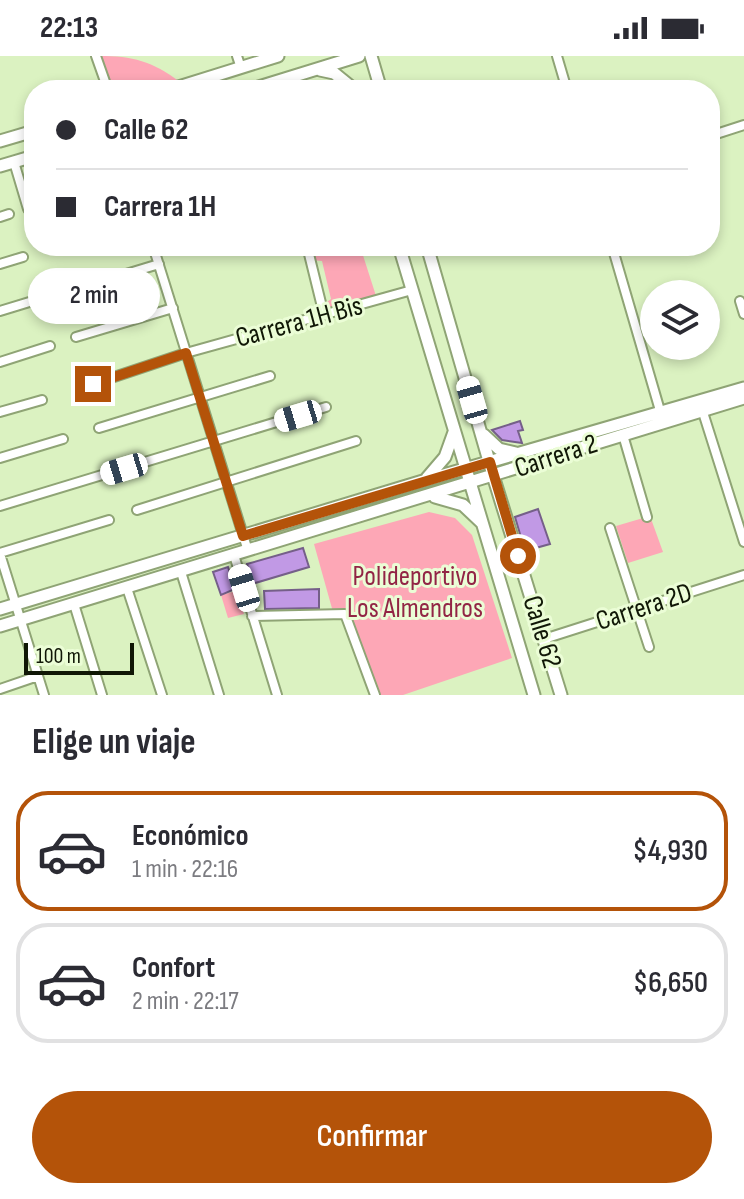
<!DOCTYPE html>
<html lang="es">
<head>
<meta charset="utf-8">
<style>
	body { margin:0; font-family:"Sofia Sans Condensed",sans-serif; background:#f2f2f3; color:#2b2b33; height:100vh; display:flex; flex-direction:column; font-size:30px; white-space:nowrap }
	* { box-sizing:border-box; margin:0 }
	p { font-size:26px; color:#7c7c81 }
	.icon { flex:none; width:44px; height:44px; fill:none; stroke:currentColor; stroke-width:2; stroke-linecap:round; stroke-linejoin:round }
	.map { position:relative; height:639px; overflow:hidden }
	.panel { display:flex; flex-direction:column; background:#fff; flex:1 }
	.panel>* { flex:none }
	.guide { position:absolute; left:24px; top:24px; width:696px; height:176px; border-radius:32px; box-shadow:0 4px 12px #0003; display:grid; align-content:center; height:176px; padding:0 32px; background:#fff }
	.buttons { position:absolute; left:640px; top:224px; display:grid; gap:16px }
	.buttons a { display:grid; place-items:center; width:80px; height:80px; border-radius:50%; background:#fff; box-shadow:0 4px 12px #0003; font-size:40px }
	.scale { position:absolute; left:24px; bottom:20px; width:110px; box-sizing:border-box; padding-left:8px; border:4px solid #101706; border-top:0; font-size:22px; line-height:28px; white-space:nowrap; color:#101706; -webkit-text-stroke:6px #ebfdd6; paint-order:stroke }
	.end { position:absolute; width:36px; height:36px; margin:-18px; border:10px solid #b45309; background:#fff; box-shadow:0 0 0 4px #fff }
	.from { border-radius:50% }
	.bubble { position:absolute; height:56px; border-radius:28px; background:#fff; box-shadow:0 4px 12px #0003; font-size:26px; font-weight:600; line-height:56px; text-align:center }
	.car { position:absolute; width:24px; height:48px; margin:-24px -12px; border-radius:10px; box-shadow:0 0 6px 2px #0007; background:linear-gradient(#fff 24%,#345 0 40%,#fff 0 76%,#345 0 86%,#fff 0) }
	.guide b { display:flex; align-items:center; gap:28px; height:76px; font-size:30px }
	.guide b+b { border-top:2px solid #e1e1e2 }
	.guide i { width:20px; height:20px; background:#2b2b33 }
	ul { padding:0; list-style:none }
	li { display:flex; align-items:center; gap:24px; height:120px; margin:0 16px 12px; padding:0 16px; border:4px solid #e1e1e2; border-radius:32px }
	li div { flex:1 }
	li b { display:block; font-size:30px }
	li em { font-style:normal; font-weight:600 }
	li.selected { border-color:#b45309 }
	li>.icon { width:72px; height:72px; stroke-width:1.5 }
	h2 { padding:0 32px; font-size:36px; line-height:96px }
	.button { display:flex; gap:16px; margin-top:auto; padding:16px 32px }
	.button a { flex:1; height:92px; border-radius:48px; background:#b45309; color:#fff; font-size:32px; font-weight:600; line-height:92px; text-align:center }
	.status { display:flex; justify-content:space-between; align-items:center; height:56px; padding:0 40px; background:#fff; direction:ltr }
	.status svg { height:22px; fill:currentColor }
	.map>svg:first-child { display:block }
	.green { fill:#fda7b6 }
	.building { fill:#c199e5; stroke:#755f89; stroke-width:2 }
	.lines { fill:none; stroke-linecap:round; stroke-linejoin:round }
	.street-casing { stroke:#8fa475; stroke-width:12 }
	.secondary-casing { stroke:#8fa475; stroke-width:15 }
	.street { stroke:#fff; stroke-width:8 }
	.secondary { stroke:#fff; stroke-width:11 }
	.route { stroke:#b45309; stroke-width:10 }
	.labels { text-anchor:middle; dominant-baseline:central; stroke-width:6; stroke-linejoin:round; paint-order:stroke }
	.street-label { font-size:28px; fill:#101706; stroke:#ebfdd6 }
	.park-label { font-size:28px; fill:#922545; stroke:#ebfdd6 }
</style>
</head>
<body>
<div class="status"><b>22:13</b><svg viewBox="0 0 49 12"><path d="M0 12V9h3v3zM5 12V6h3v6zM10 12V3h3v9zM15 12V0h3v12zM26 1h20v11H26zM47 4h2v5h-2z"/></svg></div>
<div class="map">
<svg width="744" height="639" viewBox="0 0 744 639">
	<rect width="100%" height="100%" fill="#dbf2c1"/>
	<path class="green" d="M99,0c34,0 53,5 81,26l-26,8h-43z
		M306,190h54l17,53 -44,12 -6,-9 4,-3 -9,-38 -11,-1z
		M429,456l26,6 17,17 40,123 -109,37h-24l-34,-81 -12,-2 -19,-68z
		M650,460l13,36 -35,11 -12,-37z
		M236,535l8,23 -16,4 -7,-23z"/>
	<path class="building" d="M520,365l3,9 -5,1 4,12 -20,-3 -10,-10z
		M538,453l12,35 -25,7 -10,-34z
		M303,492l6,19 -57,17 -5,-20z
		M228,511l7,22 -14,6 -8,-23z
		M319,533v19l-54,1 -1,-18z"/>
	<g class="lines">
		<g class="street-casing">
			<path id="street" d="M96,0l12,34
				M237,0l4,12
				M557,0l10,34
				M710,80l34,-11
				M14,106l14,47
				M0,161l9,-3
				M153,190l95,305
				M307,190l17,69
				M612,190l49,168
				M50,191l6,-1
				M0,208l23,-7
				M60,238l99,-30
				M740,245l4,13
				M0,255l36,-11
				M76,281l97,-29
				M0,306l50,-16
				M93,328l93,-31 226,-63
				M701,350l43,136
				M0,356l42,-12
				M99,372l171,-52
				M623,379l24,82
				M0,402l63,-19
				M0,450l326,-99
				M137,454l219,-69
				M610,472l39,119
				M0,497l109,-33
				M0,498l44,141
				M234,499l43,140
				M181,516l38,123
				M127,532l35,107
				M74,548l28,91
				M252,560l93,-2 30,81
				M544,583l200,-64
				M0,633l38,-13"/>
		</g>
		<g class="secondary-casing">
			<path id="secondary" d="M371,0l10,34
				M320,14l14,3 16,13
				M169,34l109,-34
				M249,34l110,-34
				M0,85l34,-10
				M0,110l34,-10
				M399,190l135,449
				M427,190l68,236 66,213
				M484,379l15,14 17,4
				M427,422l18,-21 9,-25
				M435,441l28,8 18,17
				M0,553l423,-128 321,-93
				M0,570l744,-228"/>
		</g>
		<use href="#street" class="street"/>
		<use href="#secondary" class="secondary"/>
	</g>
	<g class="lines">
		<path class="route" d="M93,328l93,-31 57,183 247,-74 28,94"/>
	</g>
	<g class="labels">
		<g class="street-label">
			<text transform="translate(299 266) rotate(-15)">Carrera 1H Bis</text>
			<text transform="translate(556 400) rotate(-18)">Carrera 2</text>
			<text transform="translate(644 551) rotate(-18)">Carrera 2D</text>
			<text transform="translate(542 576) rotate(73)">Calle 62</text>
		</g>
		<g class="park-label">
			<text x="415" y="520">Polideportivo<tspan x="415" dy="32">Los Almendros</tspan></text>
		</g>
	</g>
</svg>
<div class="buttons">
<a><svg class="icon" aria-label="layers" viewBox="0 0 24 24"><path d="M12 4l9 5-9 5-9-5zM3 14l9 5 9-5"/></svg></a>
</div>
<div class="scale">100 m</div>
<i class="end from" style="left:518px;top:500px"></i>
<i class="end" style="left:93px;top:328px"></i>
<div class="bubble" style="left:28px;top:212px;width:132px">2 min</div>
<i class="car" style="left:472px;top:344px;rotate:344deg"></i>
<i class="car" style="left:298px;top:360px;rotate:253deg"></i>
<i class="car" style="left:124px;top:413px;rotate:253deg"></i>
<i class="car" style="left:244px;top:532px;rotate:343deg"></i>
<div class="guide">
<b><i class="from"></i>Calle 62</b>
<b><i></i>Carrera 1H</b>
</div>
</div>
<section class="panel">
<h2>Elige un viaje</h2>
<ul>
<li class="selected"><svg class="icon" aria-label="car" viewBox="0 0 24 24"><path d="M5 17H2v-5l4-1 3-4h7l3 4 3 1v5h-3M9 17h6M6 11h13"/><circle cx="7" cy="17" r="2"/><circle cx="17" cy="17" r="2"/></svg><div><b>Económico</b><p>1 min · 22:16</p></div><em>$4,930</em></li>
<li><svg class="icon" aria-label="car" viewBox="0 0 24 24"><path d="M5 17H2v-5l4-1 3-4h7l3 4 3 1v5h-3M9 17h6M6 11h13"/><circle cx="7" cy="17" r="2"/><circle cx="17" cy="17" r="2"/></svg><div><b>Confort</b><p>2 min · 22:17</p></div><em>$6,650</em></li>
</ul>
<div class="button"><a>Confirmar</a></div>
</section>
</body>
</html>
